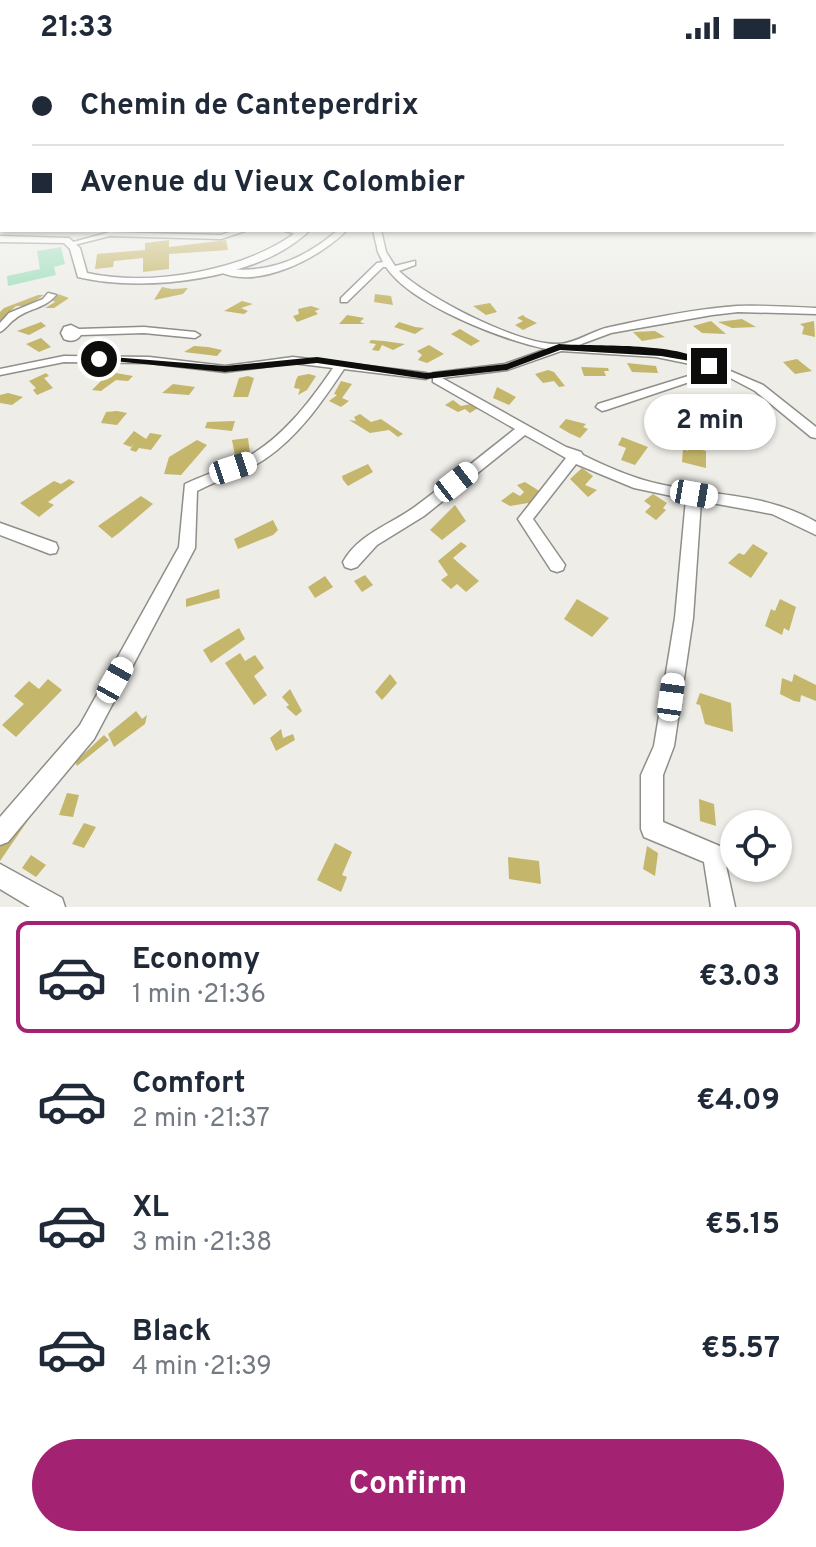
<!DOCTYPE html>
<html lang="en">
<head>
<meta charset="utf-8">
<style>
	body { margin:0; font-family:Overpass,sans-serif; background:#f6f6f7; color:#1f2937; height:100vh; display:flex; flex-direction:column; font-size:30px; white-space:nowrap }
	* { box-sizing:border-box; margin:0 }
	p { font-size:26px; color:#747a83 }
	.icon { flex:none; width:44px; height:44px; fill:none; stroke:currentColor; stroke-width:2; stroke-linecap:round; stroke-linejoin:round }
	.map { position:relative; height:851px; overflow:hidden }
	.details { display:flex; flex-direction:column; background:#fff; flex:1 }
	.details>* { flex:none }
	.banner { position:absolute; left:0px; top:0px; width:816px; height:176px; box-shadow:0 2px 6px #0004; display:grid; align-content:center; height:176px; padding:0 32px; background:#fff }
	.tools { position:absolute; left:720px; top:754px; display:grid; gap:16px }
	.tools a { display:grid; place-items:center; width:72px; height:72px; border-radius:50%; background:#fff; box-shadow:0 2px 6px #0004; font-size:40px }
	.end { position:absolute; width:36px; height:36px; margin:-18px; border:10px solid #0d0d0b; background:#fff; box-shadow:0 0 0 4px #fff }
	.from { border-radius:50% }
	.bubble { position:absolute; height:56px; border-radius:28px; background:#fff; box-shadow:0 2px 6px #0004; font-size:26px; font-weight:700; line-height:56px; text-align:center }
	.car { position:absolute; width:24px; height:48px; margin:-24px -12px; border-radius:10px; box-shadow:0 0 6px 2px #0007; background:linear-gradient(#fff 24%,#345 0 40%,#fff 0 76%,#345 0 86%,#fff 0) }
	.banner b { display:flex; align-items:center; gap:28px; height:76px; font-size:30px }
	.banner b+b { border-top:2px solid #e0e1e3 }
	.banner i { width:20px; height:20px; background:#1f2937 }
	ul { padding:14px 0 0; list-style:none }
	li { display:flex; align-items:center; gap:24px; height:112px; margin:0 16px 12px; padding:0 16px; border:4px solid transparent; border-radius:12px }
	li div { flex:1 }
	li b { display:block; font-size:30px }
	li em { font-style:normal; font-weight:700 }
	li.active { border-color:#a32272 }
	li>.icon { width:72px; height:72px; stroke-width:1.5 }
	.cta { display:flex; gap:16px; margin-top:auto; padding:16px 32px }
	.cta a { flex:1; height:92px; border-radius:48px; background:#a32272; color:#fff; font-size:32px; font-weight:700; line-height:92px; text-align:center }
	.status { display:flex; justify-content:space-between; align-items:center; height:56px; padding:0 40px; background:#fff; direction:ltr }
	.status svg { height:22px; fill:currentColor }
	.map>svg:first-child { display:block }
	.green { fill:#9fdebc }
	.building { fill:#c4b66a }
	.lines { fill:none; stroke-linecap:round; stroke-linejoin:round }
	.minor-casing { stroke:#8f8e89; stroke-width:3 }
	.tertiary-casing { stroke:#8f8e89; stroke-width:3 }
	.minor { fill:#fff; fill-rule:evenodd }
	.tertiary { fill:#fff; fill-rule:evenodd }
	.route { fill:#0d0d0b }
</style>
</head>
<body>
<div class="status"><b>21:33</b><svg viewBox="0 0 49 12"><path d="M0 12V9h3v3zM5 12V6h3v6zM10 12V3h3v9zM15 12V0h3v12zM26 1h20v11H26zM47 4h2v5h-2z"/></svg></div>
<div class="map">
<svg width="816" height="851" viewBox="0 0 816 851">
	<rect width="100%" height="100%" fill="#eeede8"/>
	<path class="green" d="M61,191l4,17 -11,3 2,8 -48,11 -1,-10 33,-7 -3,-18z"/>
	<path class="building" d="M169,184v7l57,-7 2,10 -59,4v15l-26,3v-14l-29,3 -1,6 -18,2 2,-15 48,-4v-7z
		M162,231l10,2 16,-1 -5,6 -29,6z
		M58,238l11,4 -15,10h-9l10,-6 -3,-2z
		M375,238l16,2 2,9 -19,-3z
		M38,239h6l-17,11h-11l-16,15v-9l4,-4z
		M242,245l11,3 -12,4 7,3 -4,3 -20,-3z
		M490,247l7,9 -11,3 -13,-9z
		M311,250l9,3 -5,2 3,3 -21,8 -4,-6 6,-2 -1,-5z
		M347,259l17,3 -4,4 5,2h-26z
		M523,259l2,2 12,6 -14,7 -8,-5 8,-4 -6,-3z
		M742,263l14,8 -24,1 -14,-6z
		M711,265l15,13 -24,-1 -9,-7z
		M814,265l1,16 -13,-3 2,-7 -4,-3z
		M41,266l5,4 -17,9 -12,-4z
		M399,266l16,5 9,1 -9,6 -21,-7z
		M460,273l20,12 -9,5 -20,-12z
		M655,275l10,6 -23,4 -9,-9z
		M41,282l10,9 -12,5 -13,-8z
		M371,284l13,1 21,3 -12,6 -11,-5 -3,6 -7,-1 4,-6 -7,-1z
		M429,289l15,9 -17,9 -9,-3 4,-5 -5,-4z
		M194,290l14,1 14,3 -5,6 -33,-4z
		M797,303l15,12 -17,3 -12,-12z
		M627,307l29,3 2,7 -26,-1z
		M581,311l27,1 1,3h-5l2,5h-22z
		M548,314l6,2 11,14 -6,1 -5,-6 -11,2 -8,-9z
		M110,316l23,4 -5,5 -12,-1 -15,11 -9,-1z
		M46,317l3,3 -5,2 9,10 -16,7 -4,-5 3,-2 -7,-7z
		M309,318l7,2 -9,14 -9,5 2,-6 -6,-1 2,-8 2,-4z
		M248,320l6,2 -6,19h-15l6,-19z
		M341,325l11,3 -10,14 7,3 -8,6 -12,-6 8,-6 -3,-1z
		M173,328l22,3 -6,8 -27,-2z
		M497,331l19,10 -7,8 -16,-7z
		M8,337l15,4 -11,8 -12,-2v-8z
		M688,342l14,11 -25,5 -8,-8z
		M453,344l8,6 10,-2 7,4 -8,5 -5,-4 -7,3 -13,-7z
		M759,353l17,13 -12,3 7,6 -22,-2 -16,-15z
		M106,356l11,-1 10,2 -10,12 -16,-2z
		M360,358l11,8 10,-3 22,15 -5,3 -9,-7 -19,3 -21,-13 7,1 -2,-4z
		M566,363l20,5 -3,3 5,2 -8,9 -11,-5 -10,-6z
		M235,365l-3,10 -27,-3 2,-6z
		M134,375l12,8 4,-6 12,2 -11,15 -12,-2 -3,4 -6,-2 4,-7 -3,4 -8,-3z
		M622,381l26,10 -13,18 -14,-5 5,-12 -8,-3z
		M248,382l2,15 -15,3 -3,-16z
		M197,384l10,5 -26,30 -17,-1 5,-17z
		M688,390l18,5v17l-24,-6 1,-13 5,2z
		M368,408l5,8 -25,14 -5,-6 -1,-4z
		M582,412l11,8 -8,9 12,5 -9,7 -18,-18z
		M69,423l6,3 -27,20 6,3 -15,12 -19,-14 34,-22 7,3z
		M525,426l19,12 -10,13 -6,-4 -18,3 -9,-5 12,-9 7,4 4,-4 -7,-7z
		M653,438l14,9 -4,5 3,2 -10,10 -11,-8 6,-6 -7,-5z
		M141,440l12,8 -34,29 -7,5 -14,-12z
		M455,449l11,16 -24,19 -12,-10z
		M273,464l5,10 -5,5 -35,14 -4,-10z
		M461,486l6,4 -14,12 26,23 -13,11 -9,-8 -6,5 -10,-9 7,-5 -10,-14z
		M753,488l15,9 -17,25 -23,-15 11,-10 5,2z
		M365,519l8,10 -11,7 -8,-11z
		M325,520l8,11 -18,11 -7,-11z
		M219,533l1,9 -34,9v-8z
		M577,543l32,19 -17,19 -28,-18z
		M780,543l16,8 -7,24 -5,-3 -2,7 -17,-9 6,-17 4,2z
		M239,572l6,11 -34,24 -8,-13z
		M240,597l5,8 10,-6 9,13 -10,8 13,19 -13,10 -29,-42z
		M390,618l7,9 -15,17 -7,-8z
		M794,618l22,11v16l-15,-6 -1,7 -6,-1 -14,-7 2,-16 10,4z
		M48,623l14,11 -46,47 -14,-12 22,-21 -10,-8 15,-15 10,8z
		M290,633l12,22 -6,5 -10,-9 3,-2 -7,-8z
		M700,637l31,10 2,29 -28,-8 -5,-19 -4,-1z
		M136,655l6,8 5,-4 -2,9 -31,23 -6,-13z
		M281,673l2,9 10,-4 2,6 -19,11 -6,-13z
		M104,679l5,5 -32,26 -2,-4z
		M67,737l12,2 -6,22 -14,-2z
		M699,743l15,5 2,22 -16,-5z
		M28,750l7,4 -35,51v-19z
		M84,767l12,4 -12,21 -12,-4z
		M335,787l17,9 -10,23 5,2 -6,15 -24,-12z
		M647,790l11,7 -3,23 -12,-7z
		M31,799l15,10 -10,12 -14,-9z
		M508,801l31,4 2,23 -32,-5z"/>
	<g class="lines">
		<g class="minor-casing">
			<path id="minor" d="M0,143h2v4h-2z
				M0,165h2v4h-2z
				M236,174h12l-27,9 -111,-3 -40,10 -4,-2 44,-12 111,3z
				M282,174h14l10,4 -4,2z
				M338,174h9c-27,28 -91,61 -129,41l4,-3c44,7 83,-9 116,-38z
				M373,174h8l5,22 9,14 20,-5v4l-16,6c28,27 120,74 159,73 17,0 35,-14 52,-17 41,-9 85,-18 127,-21 26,-1 53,1 79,2v6l-78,-2 -26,3 -101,18 -35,13 80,4 58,13v4l-4,1 -54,-11 -95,-6 -54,19 -65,8 124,69 15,5 2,3c24,12 49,23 76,29 53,12 108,9 157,38v13l-44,-21 -71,-13 -8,117 -19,128 -11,29v47l59,25 13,60h-24l-7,-45 -60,-25 -3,-8v-54l13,-29 21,-128 11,-119 -52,-11 -58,-24 -43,55 32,46 -2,5 -6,2 -6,-2 -33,-51 48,-61 -41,-23 -101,81 -47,29 -20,22 -6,2 -6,-2 -2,-5c15,-28 49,-38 73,-56 34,-25 66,-51 99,-77l-82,-47v-9l72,-9 42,-15c-44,-9 -136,-44 -161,-82h-3l-36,35h-6v-4l36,-35 6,-1 -5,-10z
				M48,237l8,2c-11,14 -28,13 -41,24 -6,4 -9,10 -15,13v-9l9,-10 34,-14z
				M71,269l8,4 65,-2 51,5 5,3 -5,3 -51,-5 -63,2c-4,6 -10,7 -17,4l-3,-6 3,-6z
				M64,300l85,1 76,9 68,-9 133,16 6,3 -6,3 -82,-10c-22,33 -46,68 -79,90 -21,14 -46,20 -68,32l-2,57 -101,191 -86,103 -8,3v-28l80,-92 99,-178 6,-63c19,-9 39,-15 57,-24 39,-20 67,-57 91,-92l-40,-5 -68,9 -76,-9 -85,-1 -64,13v-6z
				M714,312l5,3 9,-1 35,15 53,42v11l-5,-1 -56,-46 -36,-19 -113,38 -4,1 -6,-4 2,-3z
				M0,467l56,20 2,5 -2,5 -6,1 -50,-19z
				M0,808l62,34 3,9h-35l-30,-18z"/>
		</g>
		<g class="tertiary-casing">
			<path id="tertiary" d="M299,174h11c-50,50 -166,63 -232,47l-8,-28 -6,-6 -64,-1v-6l69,2 11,10 7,25c64,14 160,-2 212,-43z"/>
		</g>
		<use href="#minor" class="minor"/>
		<use href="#tertiary" class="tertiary"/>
	</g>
	<linearGradient id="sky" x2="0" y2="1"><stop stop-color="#77c2e4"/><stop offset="0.54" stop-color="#f7f7f5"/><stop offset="1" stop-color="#f7f7f5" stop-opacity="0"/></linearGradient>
	<rect width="816" height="260" fill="url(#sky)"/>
	<path class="route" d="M559,288c41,3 123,-3 155,22l-5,4 -19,-9 -29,-5 -101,-6 -53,20 -81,9 -109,-16 -92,9 -132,-13 6,-3 126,10 92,-9 109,16 80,-9z"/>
</svg>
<div class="tools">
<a><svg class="icon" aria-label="locate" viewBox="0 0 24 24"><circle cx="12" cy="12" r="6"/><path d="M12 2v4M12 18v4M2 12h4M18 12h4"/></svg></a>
</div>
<i class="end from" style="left:99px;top:303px"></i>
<i class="end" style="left:709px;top:310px"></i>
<div class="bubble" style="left:644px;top:338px;width:132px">2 min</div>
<i class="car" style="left:233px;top:412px;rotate:72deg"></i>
<i class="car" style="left:456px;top:426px;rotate:52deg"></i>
<i class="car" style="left:694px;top:438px;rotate:100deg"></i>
<i class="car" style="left:115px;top:624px;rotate:29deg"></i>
<i class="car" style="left:671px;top:641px;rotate:8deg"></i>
<div class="banner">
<b><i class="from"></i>Chemin de Canteperdrix</b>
<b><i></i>Avenue du Vieux Colombier</b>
</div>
</div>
<section class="details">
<ul>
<li class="active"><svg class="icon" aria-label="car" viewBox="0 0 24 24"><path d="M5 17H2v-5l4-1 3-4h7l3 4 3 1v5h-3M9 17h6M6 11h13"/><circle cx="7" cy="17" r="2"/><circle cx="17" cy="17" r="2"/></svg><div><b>Economy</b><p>1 min · 21:36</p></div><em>€3.03</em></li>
<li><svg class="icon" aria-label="car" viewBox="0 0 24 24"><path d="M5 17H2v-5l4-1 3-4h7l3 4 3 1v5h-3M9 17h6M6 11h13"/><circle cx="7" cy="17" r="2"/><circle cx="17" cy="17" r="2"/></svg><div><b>Comfort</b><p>2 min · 21:37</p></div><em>€4.09</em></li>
<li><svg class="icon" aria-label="car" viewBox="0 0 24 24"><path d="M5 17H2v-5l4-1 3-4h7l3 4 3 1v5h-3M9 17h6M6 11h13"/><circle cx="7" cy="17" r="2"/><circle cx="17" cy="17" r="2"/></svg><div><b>XL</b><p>3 min · 21:38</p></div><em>€5.15</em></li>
<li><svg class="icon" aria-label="car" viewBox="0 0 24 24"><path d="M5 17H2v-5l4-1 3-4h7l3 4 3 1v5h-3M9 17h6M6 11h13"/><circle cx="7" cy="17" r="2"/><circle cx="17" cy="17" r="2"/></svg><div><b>Black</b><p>4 min · 21:39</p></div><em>€5.57</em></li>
</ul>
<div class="cta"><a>Confirm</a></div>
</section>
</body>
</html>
